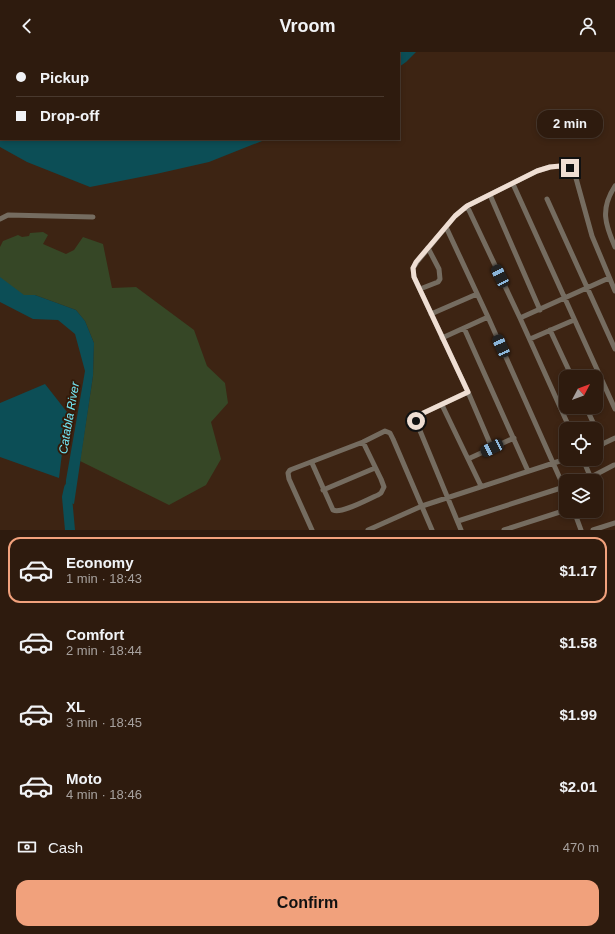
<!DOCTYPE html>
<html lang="en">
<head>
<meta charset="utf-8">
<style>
	body { margin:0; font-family:Arial,sans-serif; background:#3a281c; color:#f1f3f6; height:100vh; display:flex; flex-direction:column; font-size:15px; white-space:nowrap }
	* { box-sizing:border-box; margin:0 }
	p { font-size:13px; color:#a7a19e }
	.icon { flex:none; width:22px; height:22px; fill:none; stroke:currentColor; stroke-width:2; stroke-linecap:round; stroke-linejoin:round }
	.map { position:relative; height:478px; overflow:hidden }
	.details { display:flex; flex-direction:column; background:#2e1b0e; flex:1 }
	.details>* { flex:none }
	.guide { position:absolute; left:0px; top:0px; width:400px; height:88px; box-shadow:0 2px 6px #0003,0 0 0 1px #49392e; display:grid; align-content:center; height:88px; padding:0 16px; background:#2e1b0e }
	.needle { width:26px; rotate:49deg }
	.controls { position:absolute; left:559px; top:318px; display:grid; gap:8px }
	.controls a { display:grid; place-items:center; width:44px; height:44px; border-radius:8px; background:#2e1b0e; box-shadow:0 2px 6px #0003,0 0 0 1px #49392e; font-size:20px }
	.end { position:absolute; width:18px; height:18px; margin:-9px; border:5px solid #efded3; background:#111; box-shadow:0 0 0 2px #111 }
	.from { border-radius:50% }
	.bubble { position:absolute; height:28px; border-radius:12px; background:#2e1b0e; box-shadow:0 2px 6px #0003,0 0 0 1px #49392e; font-size:13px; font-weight:700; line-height:28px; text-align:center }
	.car { position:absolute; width:12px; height:24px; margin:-12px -6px; border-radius:5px; box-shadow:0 0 3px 1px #0007; background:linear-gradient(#222 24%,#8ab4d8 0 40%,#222 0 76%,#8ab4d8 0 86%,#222 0) }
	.guide b { display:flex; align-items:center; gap:14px; height:38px; font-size:15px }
	.guide b+b { border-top:1px solid #49392e }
	.guide i { width:10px; height:10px; background:#f1f3f6 }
	ul { padding:7px 0 0; list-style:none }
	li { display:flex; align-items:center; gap:12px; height:66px; margin:0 8px 6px; padding:0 8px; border:2px solid transparent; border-radius:12px }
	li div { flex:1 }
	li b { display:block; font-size:15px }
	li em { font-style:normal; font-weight:700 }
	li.active { border-color:#f1a17c }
	li>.icon { width:36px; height:36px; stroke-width:1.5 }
	.pay { display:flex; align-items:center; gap:10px; height:44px; padding:0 16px; font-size:15px }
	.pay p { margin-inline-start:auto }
	.button { display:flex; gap:8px; margin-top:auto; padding:8px 16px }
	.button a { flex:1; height:46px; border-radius:12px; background:#f1a17c; color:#111; font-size:16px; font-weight:700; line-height:46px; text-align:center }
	header { display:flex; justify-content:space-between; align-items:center; height:52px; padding:0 16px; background:#2e1b0e; font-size:18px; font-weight:700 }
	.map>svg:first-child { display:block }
	.green { fill:#364726 }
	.water { fill:#0c4e56 }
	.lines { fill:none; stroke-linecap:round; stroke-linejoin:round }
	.river { stroke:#0c4e56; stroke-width:10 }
	.minor { stroke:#756c60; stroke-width:5 }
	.route { stroke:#efded3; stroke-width:5 }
	.labels { text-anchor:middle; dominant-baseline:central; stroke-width:4; stroke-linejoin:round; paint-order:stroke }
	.water-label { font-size:12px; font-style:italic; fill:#74eaf9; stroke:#331a09 }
</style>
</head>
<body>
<header><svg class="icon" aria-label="back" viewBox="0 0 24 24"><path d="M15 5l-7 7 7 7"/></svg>Vroom<svg class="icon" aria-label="person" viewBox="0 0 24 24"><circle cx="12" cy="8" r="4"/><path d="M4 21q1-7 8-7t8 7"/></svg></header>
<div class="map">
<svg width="615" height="478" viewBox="0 0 615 478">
	<rect width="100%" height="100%" fill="#3d2413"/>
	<path class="green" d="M43,180l5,3 -5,9 23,10 8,-4 9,-13 20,7 9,44 24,-1 58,43 13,36 18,17 3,20 -17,19 10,37 -15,26 -37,20 -89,-44 13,-85 1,-33 -9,-22 -9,-11 -41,-15 -8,9 -27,-9v-48l3,-6 15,-6 4,2 7,-1 1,-3z"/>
	<path class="water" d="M0,0h416l-10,10 -7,5v-14h-398v86h266l-58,23 -53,12 -66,13 -63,-25 -27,-15z
		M0,225l24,18h11l41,15 9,11 9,22 -1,33 -19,128 -9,-3 1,-21 19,-109 -10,-37 -17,-14 -25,-1 -33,-17z
		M45,332l22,28 -8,66 -59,-21v-54z"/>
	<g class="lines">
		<path class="river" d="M69,436l-2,9 3,33"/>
		<path class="minor" d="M513,132l102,225
			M615,134c-15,23 -10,38 0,61
			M490,143l50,115
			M547,147l68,150
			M467,154l53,112 50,111
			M0,167l8,-4 85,2
			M446,175l42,90 78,175
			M420,237l18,-7 2,-3 -1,-10 -11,-21
			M431,262l46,-20
			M520,266l89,-40
			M464,276l64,143
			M550,278l22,47
			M442,286l46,-21
			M530,287l44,-19
			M442,353l39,81
			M586,355l10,22
			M596,377l7,15
			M596,395l19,-9
			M492,396l-24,-56 -54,-115 -1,-9 4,-6 38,-46 12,-10 70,-35 13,-4 16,-1 6,2 2,3 18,65 23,55
			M468,407l46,-21
			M583,407l9,22
			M312,411l21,47c9,4 35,-11 45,-15l3,-2 3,-6 -3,-8 -18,-37
			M591,425l23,-12
			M323,438l52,-22
			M596,438l3,9
			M574,459l7,19
			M458,469l106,-34
			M312,478l-23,-51 -1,-6 2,-3 73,-28 22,-11 5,2 3,6 39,91
			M368,478l54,-24 144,-47
			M461,478l-45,-109 1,-5 51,-24
			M504,478l62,-20
			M593,478l22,-7"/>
	</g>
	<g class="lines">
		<path class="route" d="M416,369l1,-5 51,-24 -54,-115 -1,-9 3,-6 39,-46 12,-10 70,-35 13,-4 10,-1 10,2"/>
	</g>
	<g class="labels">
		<g class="water-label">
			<text transform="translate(69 366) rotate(-80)">Catabla River</text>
		</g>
	</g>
</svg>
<div class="controls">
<a><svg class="needle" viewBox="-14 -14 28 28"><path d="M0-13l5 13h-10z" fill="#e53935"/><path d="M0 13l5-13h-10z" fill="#a7a19e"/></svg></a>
<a><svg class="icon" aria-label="locate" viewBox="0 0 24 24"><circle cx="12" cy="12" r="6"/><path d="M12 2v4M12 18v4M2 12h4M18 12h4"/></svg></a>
<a><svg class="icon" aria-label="layers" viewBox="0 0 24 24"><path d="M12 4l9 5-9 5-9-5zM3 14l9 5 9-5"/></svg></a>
</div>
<i class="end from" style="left:416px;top:369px"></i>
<i class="end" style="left:570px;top:116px"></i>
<div class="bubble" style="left:537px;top:58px;width:66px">2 min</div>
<i class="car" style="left:500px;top:224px;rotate:334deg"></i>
<i class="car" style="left:501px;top:294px;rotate:336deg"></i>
<i class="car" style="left:492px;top:396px;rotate:244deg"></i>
<div class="guide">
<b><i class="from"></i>Pickup</b>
<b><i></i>Drop-off</b>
</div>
</div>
<section class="details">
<ul>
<li class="active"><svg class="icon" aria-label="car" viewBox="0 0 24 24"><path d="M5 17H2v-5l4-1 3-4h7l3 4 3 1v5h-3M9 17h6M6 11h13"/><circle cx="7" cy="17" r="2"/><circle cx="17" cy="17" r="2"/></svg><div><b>Economy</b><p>1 min · 18:43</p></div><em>$1.17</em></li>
<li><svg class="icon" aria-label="car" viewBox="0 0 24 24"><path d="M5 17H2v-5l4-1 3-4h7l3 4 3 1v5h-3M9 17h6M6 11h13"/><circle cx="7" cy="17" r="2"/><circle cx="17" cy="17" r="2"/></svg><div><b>Comfort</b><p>2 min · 18:44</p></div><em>$1.58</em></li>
<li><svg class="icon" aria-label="car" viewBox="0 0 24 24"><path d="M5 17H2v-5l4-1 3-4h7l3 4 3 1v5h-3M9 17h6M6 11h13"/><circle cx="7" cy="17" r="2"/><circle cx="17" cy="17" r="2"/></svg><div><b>XL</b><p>3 min · 18:45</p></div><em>$1.99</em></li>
<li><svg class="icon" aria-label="car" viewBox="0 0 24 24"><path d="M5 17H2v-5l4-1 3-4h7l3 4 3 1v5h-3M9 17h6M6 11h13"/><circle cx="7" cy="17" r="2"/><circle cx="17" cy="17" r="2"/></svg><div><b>Moto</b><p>4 min · 18:46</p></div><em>$2.01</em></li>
</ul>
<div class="pay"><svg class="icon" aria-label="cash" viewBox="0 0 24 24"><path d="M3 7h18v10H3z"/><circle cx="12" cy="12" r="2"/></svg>Cash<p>470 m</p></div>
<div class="button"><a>Confirm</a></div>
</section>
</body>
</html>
